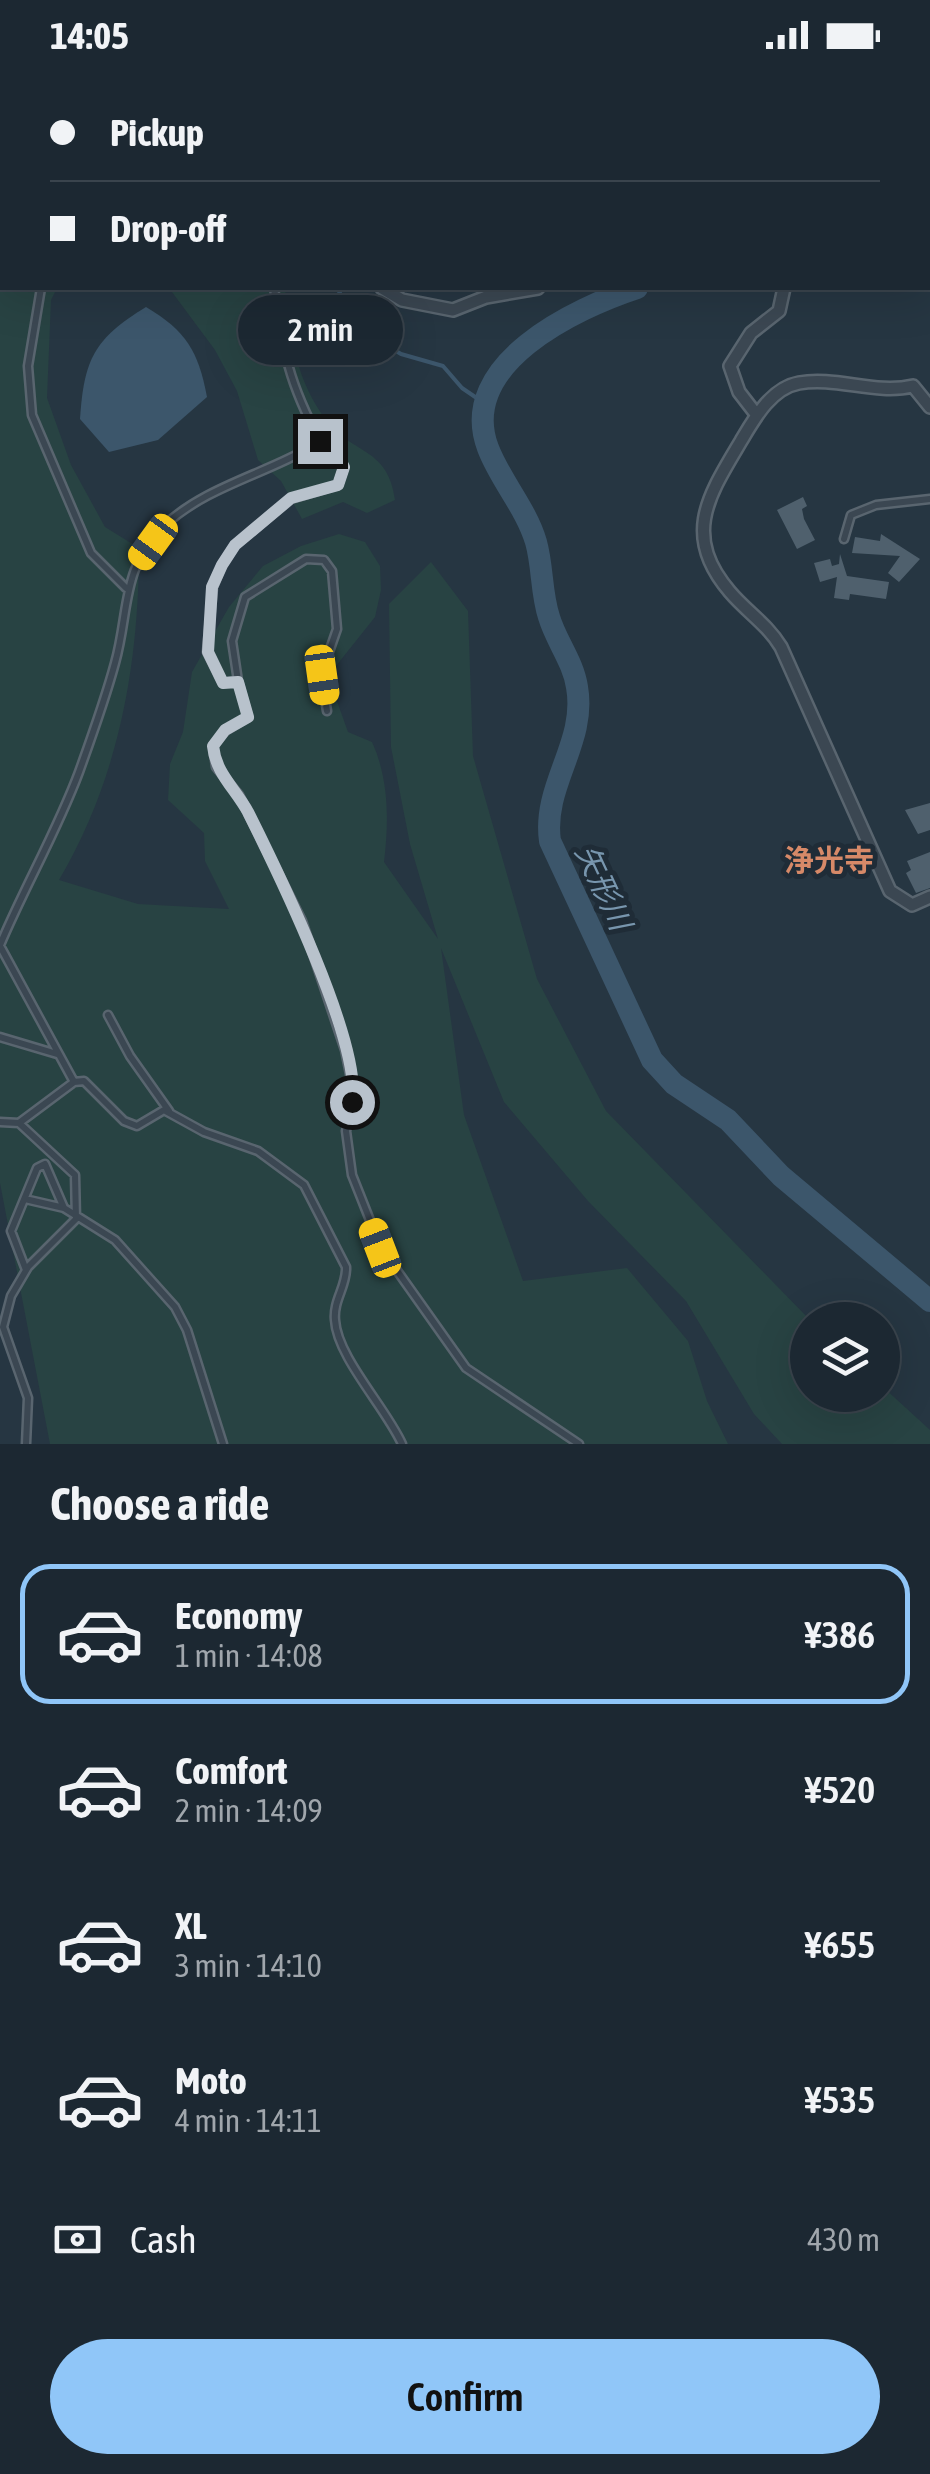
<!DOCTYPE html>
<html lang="en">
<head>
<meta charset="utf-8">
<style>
	body { margin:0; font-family:"Asap Condensed","Noto Sans JP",sans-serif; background:#25303a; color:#f1f3f6; height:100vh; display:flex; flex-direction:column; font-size:38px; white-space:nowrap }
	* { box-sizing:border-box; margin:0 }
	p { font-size:32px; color:#a0a6ac }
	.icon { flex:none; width:55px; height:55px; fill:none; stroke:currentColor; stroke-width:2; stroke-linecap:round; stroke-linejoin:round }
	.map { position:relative; height:1374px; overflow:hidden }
	.details { display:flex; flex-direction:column; background:#1c2832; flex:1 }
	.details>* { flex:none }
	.hud { position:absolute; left:0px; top:0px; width:930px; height:220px; box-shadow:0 10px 40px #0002,0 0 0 2px #3a444d; display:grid; align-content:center; height:220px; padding:0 50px; background:#1c2832 }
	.tools { position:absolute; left:790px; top:1232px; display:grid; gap:20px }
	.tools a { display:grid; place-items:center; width:110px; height:110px; border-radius:50%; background:#1c2832; box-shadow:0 10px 40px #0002,0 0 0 2px #3a444d; font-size:50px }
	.end { position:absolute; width:45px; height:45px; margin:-22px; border:12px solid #b8c2cc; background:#111; box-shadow:0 0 0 5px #111 }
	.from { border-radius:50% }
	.bubble { position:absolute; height:70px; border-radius:35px; background:#1c2832; box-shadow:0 10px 40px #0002,0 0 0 2px #3a444d; font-size:32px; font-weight:600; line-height:70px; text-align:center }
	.car { position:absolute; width:30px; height:60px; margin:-30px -15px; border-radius:12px; box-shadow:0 0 8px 2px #0007; background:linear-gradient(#f5c518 24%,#345 0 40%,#f5c518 0 76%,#345 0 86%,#f5c518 0) }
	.hud b { display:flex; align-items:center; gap:35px; height:95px; font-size:38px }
	.hud b+b { border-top:2px solid #3a444d }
	.hud i { width:25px; height:25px; background:#f1f3f6 }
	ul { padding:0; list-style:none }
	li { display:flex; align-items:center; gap:30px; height:140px; margin:0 20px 15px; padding:0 30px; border:5px solid transparent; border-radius:30px }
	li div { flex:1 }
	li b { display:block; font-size:38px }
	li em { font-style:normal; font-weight:600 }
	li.on { border-color:#90c6f8 }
	li>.icon { width:90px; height:90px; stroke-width:1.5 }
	h2 { padding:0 50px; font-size:45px; line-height:120px }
	.pay { display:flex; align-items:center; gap:25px; height:110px; padding:0 50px; font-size:38px }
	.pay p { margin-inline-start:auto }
	.primary-button { display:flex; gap:20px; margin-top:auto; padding:20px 50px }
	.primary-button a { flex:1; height:115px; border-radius:60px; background:#90c6f8; color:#111; font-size:40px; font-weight:600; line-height:115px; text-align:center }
	.status { display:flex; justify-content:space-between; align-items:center; height:70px; padding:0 50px; background:#1c2832; direction:ltr }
	.status svg { height:28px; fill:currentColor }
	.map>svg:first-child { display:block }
	.green { fill:#284343 }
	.water { fill:#3c566b }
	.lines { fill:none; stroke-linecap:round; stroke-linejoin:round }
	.stream { stroke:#3c566b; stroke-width:4 }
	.river { stroke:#3c566b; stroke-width:22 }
	.building { fill:#4f606d }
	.service-casing { stroke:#59656f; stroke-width:11 }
	.minor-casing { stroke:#59656f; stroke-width:16 }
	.service { stroke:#3b4752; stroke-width:6 }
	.minor { stroke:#3b4752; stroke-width:11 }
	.route { stroke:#b8c2cc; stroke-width:12 }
	.labels { text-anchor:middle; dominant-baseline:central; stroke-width:10; stroke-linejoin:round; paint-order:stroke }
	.neighbourhood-label { font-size:30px; font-weight:bold; fill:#d68968; stroke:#1f2c37 }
	.water-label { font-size:30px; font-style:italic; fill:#7896ae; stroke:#1f2c37 }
</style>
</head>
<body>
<div class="status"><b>14:05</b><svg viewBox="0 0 49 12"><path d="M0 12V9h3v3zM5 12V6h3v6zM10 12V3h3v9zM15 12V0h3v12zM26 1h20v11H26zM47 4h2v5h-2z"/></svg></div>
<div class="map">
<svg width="930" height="1374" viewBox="0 0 930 1374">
	<rect width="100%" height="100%" fill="#263642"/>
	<path class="green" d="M0,0h32l-30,2v216h55l-6,12 -4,98 24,67 34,62 34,21c0,117 -20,230 -80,332l79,24 91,5 -24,-48 -1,-28 -36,-33 2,-36 13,-32 9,-60 37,-65 34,-41 38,-20 38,-12 26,8 15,24 1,24 -6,27 -47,59 20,56 24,10c17,37 17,80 12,120l54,77 -28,-95 -19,-97 -2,-143 42,-42 37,49 5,145 64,223 69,132 204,209 -2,75h74l1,-8 47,43v14h-148l-28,-30 -68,-113 -98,-100 -84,-99 -63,-154 23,167 59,166 104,-13 61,73 19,60 21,43h-678l-50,-261z
		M169,218h116c5,48 11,93 42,133 26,34 61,26 68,79l-28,13 -24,-11 -41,17 -21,-38 -23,-21 -21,-69 -22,-41z"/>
	<path class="water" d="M146,237c40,24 52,43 61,90l-49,43 -49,12 -29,-33c4,-60 14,-80 66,-112z"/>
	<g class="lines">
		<path class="stream" d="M338,220l28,43 35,21 42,12 19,22 22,15"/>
		<path class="river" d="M719,0l1,2
			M637,218c-61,20 -181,76 -149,160 12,32 38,60 48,94 7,25 5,51 13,75 7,24 24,44 28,70 10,56 -35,98 -27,154l102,219 22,24 54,36 53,56 149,125"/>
	</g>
	<path class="building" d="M803,427l4,9 -5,3 2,10 11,21 -18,9 -20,-39z
		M881,464l39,25 -21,23 -11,-9 12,-17 -48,-3 3,-16 25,4z
		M840,484l7,22 42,6 -3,17 -36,-5 -1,6 -15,-2 3,-21 -17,5 -6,-19 16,-4 2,7 7,-2z
		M930,733v27l-12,4 -13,-24z
		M930,782v36l-14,5 -10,-20 5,-3 -4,-9z"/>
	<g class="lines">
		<g class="service-casing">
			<path id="service" d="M242,0l1,2
				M0,74l2,6
				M41,218l-13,78 4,49 59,138 35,35
				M274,218c10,66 14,93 46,153l11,4 13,22 -6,18 -47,14 -56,46 -13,20 -9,22 -6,65 16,31 15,-2 -6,-40 13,-44 61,-38 18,1 8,11 5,58 -16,46 6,36
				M844,469l7,-24 25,-10 54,-6
				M238,611l10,36 -23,14 -12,15 3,21 23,28 63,126 43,129 9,44 -8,37 6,44 29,73 85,120 113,76
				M0,875c25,-59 57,-114 79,-173 13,-36 26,-72 36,-109 15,-53 5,-95 51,-139 44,-40 106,-51 154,-83
				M0,876l74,136 -55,41 56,52 1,44 -48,48 -17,29 -8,31 25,71 -2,46
				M108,945l22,41 39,55
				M0,967l57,17
				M74,1012l10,-1 40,40 13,5 27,-16 40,22 54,19 46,34 42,82c1,19 -13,33 -11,53 2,37 51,88 67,124
				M0,1052l19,1
				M25,1129l39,9
				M26,1200l-15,-39 26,-63 8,-4 19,44 51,32 60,67 12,23 36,114"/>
		</g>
		<g class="minor-casing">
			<path id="minor" d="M309,0l1,2
				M578,0l3,2
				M382,218l20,12 51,10 33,-13 52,-9
				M930,337l-17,-21c-38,9 -77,-10 -114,-3 -28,5 -45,36 -58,58 -32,54 -60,94 -11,151 17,20 37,32 51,55l109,244 22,14 18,-8
				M756,344l-17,-22 -9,-26 21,-33 28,-22 5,-23"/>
		</g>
		<use href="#service" class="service"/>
		<use href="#minor" class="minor"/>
	</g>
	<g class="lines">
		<path class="route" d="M320,371l12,4 12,22 -6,18 -47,13 -56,47 -13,20 -10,22 -4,65 15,31 15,-1 10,35 -23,13 -12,16c3,28 22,42 35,66 28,56 115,233 104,290"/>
	</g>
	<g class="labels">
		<g class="neighbourhood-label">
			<text x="829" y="790">浄光寺</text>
		</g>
		<g class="water-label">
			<text transform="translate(604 817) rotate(65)">矢形川</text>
		</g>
	</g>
</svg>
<div class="tools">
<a><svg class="icon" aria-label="layers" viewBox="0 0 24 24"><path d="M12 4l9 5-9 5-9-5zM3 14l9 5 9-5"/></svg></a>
</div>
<i class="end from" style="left:352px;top:1032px"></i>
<i class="end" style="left:320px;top:371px"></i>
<div class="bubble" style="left:238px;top:225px;width:165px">2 min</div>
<i class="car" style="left:153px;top:472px;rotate:216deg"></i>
<i class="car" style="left:322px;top:605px;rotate:172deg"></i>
<i class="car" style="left:380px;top:1178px;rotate:339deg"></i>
<div class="hud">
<b><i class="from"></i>Pickup</b>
<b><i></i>Drop-off</b>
</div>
</div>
<section class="details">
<h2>Choose a ride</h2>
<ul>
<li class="on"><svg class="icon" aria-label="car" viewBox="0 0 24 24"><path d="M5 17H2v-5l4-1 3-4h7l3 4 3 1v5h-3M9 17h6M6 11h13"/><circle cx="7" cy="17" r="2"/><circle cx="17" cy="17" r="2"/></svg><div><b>Economy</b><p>1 min · 14:08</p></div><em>¥386</em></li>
<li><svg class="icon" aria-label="car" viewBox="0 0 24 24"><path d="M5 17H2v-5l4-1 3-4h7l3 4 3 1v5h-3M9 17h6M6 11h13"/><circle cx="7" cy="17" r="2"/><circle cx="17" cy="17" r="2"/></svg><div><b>Comfort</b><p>2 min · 14:09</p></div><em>¥520</em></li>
<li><svg class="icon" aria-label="car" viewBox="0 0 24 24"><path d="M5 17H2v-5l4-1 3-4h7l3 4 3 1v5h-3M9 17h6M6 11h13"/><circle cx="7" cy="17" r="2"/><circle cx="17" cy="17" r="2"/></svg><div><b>XL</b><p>3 min · 14:10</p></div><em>¥655</em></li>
<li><svg class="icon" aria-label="car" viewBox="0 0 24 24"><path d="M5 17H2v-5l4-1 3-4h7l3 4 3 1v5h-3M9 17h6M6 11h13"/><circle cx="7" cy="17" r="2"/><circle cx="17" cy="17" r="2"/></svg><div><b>Moto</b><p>4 min · 14:11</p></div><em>¥535</em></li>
</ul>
<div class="pay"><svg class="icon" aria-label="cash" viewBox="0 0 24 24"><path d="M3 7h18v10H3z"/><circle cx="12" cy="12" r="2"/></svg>Cash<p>430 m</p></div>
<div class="primary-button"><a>Confirm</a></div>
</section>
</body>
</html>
